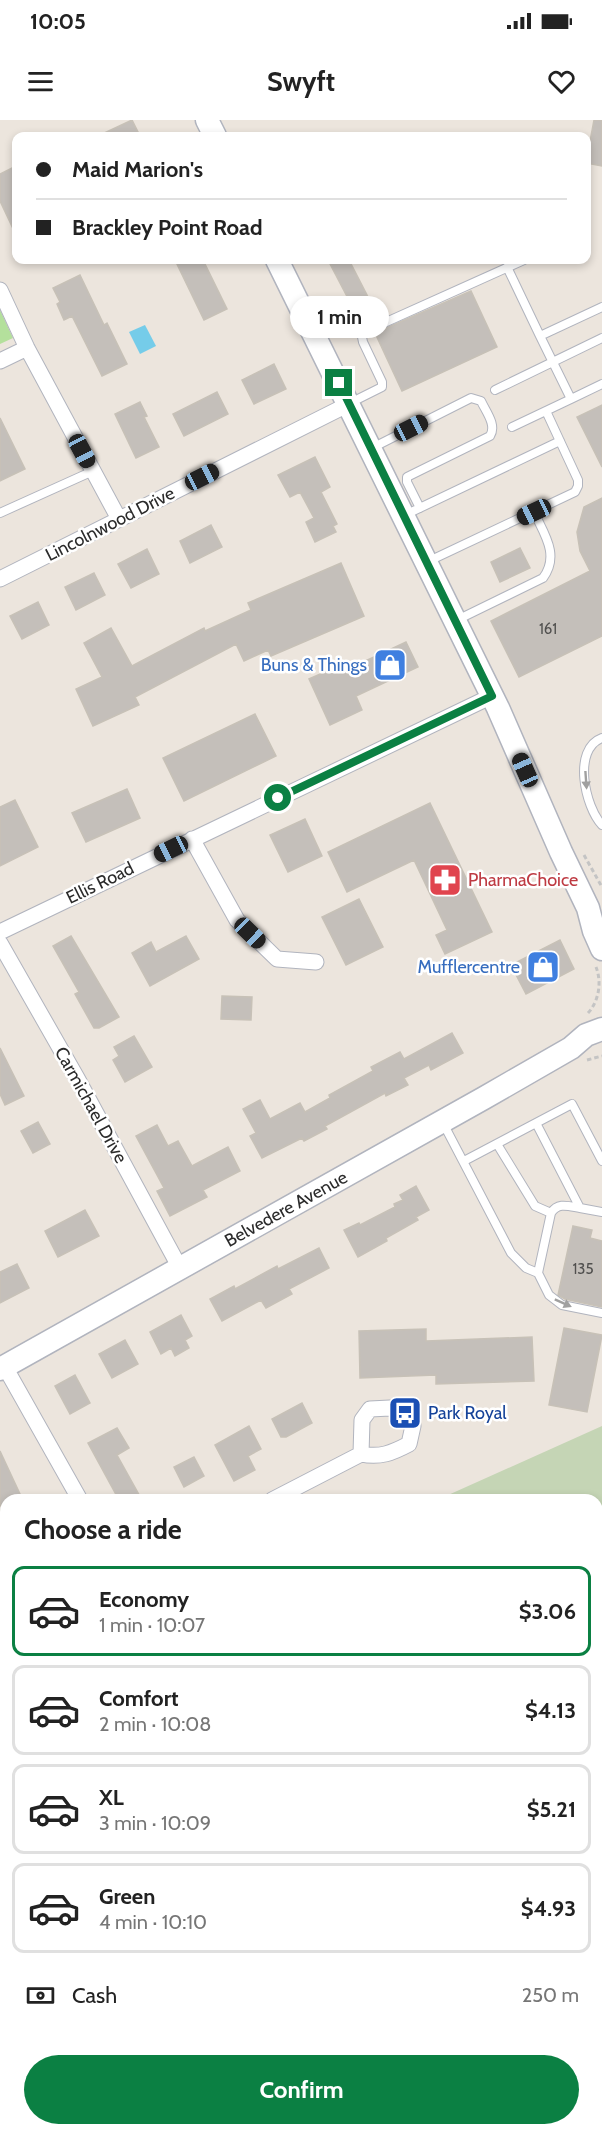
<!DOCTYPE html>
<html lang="en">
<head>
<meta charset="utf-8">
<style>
	body { margin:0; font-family:Cabin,sans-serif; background:#f2f2f2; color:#222; height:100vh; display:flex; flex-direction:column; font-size:22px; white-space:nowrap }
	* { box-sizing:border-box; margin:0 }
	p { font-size:20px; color:#767676 }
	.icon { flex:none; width:33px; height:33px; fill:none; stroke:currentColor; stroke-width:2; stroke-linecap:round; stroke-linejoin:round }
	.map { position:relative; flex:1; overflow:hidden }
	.side { position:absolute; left:0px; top:1374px; width:603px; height:642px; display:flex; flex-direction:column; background:#fff; border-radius:18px 18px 0 0; box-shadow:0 3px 9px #0003 }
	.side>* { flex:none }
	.banner { position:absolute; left:12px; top:12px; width:579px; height:132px; border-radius:12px; box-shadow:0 3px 9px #0003; display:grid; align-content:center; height:132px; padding:0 24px; background:#fff }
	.end { position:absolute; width:27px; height:27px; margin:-14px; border:8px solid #0b8043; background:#fff; box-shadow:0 0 0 3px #fff }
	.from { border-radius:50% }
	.bubble { position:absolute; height:42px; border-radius:21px; background:#fff; box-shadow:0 3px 9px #0003; font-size:20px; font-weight:800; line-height:42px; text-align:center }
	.car { position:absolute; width:18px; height:36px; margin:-18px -9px; border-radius:8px; box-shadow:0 0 4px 2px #0007; background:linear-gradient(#222 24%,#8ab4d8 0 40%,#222 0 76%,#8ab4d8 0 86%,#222 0) }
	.banner b { display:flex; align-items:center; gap:21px; height:57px; font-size:22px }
	.banner b+b { border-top:2px solid #e0e0e0 }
	.banner i { width:15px; height:15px; background:#222 }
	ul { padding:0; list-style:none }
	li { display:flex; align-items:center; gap:18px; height:90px; margin:0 12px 9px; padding:0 12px; border:3px solid #e0e0e0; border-radius:12px }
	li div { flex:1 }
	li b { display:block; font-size:22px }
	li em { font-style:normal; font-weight:800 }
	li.current { border-color:#0b8043 }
	li>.icon { width:54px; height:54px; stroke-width:1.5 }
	h2 { padding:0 24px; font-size:27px; line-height:72px }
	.pay { display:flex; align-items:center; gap:15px; height:66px; padding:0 24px; font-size:22px }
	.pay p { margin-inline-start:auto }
	.primary-button { display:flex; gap:12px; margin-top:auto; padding:12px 24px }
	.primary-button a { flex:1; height:69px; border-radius:36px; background:#0b8043; color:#fff; font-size:24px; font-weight:800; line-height:69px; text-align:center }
	.status { display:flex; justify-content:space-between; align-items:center; height:42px; padding:0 30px; background:#fff; direction:ltr }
	.status svg { height:16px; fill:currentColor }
	header { display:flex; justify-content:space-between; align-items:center; height:78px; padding:0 24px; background:#fff; font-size:27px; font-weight:800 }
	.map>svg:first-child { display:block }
	.green { fill:#b4e09c }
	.cemetery { fill:#c5d5b5 }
	.water { fill:#75cce9 }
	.building { fill:#c4bfba; stroke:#c7c1b7; stroke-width:1.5 }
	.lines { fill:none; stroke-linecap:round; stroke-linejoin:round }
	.lane-casing { stroke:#b1b4be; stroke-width:10 }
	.street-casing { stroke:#b1b4be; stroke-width:17 }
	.secondary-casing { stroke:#b1b4be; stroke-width:25 }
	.primary-casing { stroke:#c4c4c4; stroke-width:26 }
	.path { stroke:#c4c4c4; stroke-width:3; stroke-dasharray:4.5 3; stroke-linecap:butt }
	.lane { stroke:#fff; stroke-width:8 }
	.street { stroke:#fff; stroke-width:15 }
	.secondary { stroke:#fff; stroke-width:22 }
	.primary { stroke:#eac964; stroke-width:24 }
	.oneway { fill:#a0a0a0 }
	.route { stroke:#0b8043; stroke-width:8 }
	.labels { text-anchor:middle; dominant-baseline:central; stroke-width:5; stroke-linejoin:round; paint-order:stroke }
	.number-label { font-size:15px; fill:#51504f }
	.street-label { font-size:18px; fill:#2b2b2b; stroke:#fff }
	.shop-label { font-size:18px; fill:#366cbe; stroke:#fff; text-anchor:end }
	.health-label { font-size:18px; fill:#be3a42; stroke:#fff; text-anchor:start }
	.transit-label { font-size:18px; fill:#164399; stroke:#fff; text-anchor:start }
</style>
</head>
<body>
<div class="status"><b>10:05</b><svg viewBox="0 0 49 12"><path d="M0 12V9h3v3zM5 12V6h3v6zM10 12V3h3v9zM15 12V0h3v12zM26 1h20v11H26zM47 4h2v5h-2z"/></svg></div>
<header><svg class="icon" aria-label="menu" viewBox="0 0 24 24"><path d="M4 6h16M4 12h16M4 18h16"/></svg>Swyft<svg class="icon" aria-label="heart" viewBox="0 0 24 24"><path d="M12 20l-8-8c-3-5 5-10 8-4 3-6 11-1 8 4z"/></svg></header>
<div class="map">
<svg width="602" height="2016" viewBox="0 0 602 2016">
	<rect width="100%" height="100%" fill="#ece5dd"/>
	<path class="green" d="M0,190l13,28 -13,6z
		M6,1606v404h52l-13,6h-45v-406z"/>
	<path class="cemetery" d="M602,1306v140l-5,23v-89h-160z
		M597,1740l5,1v275h-86l2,-6h79z"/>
	<path class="water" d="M145,205l11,21 -16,8 -11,-22z"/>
	<path class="building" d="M132,0l8,16h-42z
		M594,0h8v46l-16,-3z
		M16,46v69l-16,-34v-27z
		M175,140h28l24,49 -23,11z
		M328,140h21l19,37 -16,9z
		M80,155l24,50 3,-2 20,41 -25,12 -30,-60 -8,4 -7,-16 3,-2 -7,-14z
		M471,171l26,56 -95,44 -27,-58z
		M274,244l12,25 -32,15 -12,-24z
		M217,272l11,22 -44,22 -11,-22z
		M140,282l7,14 -3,1 15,30 -23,11 -21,-44z
		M602,285v62l-25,-50z
		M0,298l25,51 -25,12z
		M315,337l15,30 -9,5 16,32 -4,2 3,6 -21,10 -9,-20 8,-4 -14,-26 -10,5 -12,-22z
		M602,378v138l-83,41 -28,-56 99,-50 -10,-20 -3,-19 7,-25z
		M211,405l11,22 -32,16 -10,-22z
		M520,428l10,20 -30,14 -9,-20z
		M147,429l12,25 -28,14 -13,-24z
		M341,443l23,53 -93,40 -3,-6 -24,11 -8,-17 -101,53 4,8 -46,21 -17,-37 26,-12 -18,-34 27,-15 21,38 72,-38 1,3 46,-21 -3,-7z
		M94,453l11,22 -29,15 -11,-23z
		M38,482l11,23 -27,14 -12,-23z
		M406,522l12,25 -62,29 6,14 -32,15 -21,-46 32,-14 3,6z
		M255,594l21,42 -92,45 -21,-43z
		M127,669l13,29 -54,24 -14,-29z
		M15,680l23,47 -38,19v-59z
		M430,683l62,129 -47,22 -9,-19 11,-5 -33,-70 -67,32 -19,-40z
		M305,699l17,37 -34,16 -18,-37z
		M359,779l24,48 -37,18 -24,-48z
		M71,816l48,81 -20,11h-5l-19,-34 4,-2 -26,-46z
		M186,816l13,23 -49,27 -18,-33 19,-11 5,10z
		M560,820l14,29 -48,25 -15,-29z
		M222,876l30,1 -1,23 -30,-1z
		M452,913l11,20 -32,17 -2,-5 -25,13 4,7 -22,11 -1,-3 -60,33 2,3 -23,12 -2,-3 -40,20 -12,-22 6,-3 -13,-24 17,-9 10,19 30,-16 5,9 25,-14 -1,-3 44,-24 -2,-4 29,-15 4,7z
		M134,916l18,31 -27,15 -12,-22 6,-4 -5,-9z
		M0,928l24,48 -19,9 -5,-11z
		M38,1002l12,22 -17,9 -12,-22z
		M157,1005l11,21 10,-5 14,25 36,-19 12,24 -37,19 4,7 -37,19 -13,-25 7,-3 -28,-52z
		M416,1066l13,24 -13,7 2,3 -32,18 1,3 -29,16 -14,-27 15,-7 1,2 35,-18 -1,-3 9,-4 -3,-5z
		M85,1090l14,26 -41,21 -13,-26z
		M573,1106l19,4 -2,8 12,3v66l-37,-8 -7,-4z
		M319,1128l10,20 -40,21 3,5 -26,14 -5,-8 -39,21 -12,-22 24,-13 1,3 42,-23 1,3z
		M17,1144l12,24 -29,15v-31z
		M181,1195l11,21 -7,4 4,8 -14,8 -4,-8 -10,6 -11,-22z
		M564,1208l38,7 -15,77 -38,-7z
		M426,1209v12l106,-4 2,44 -98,3v-9l-76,3 -1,-47z
		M125,1220l13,24 -26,14 -13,-24z
		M75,1255l15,28 -20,11 -15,-28z
		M302,1283l10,20 -26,14h-5l-9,-18z
		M249,1306l12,23 -13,7 7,14 -21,11 -19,-36z
		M117,1308l12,20 -12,7 25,45h-23l-31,-57z
		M0,1331l21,45 -9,4h-6v3l-6,3z
		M194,1337l10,19 -20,11 -10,-20z"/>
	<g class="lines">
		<g class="lane-casing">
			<path id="lane" d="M507,147l33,69
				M602,187l-62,29 31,63 31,-15
				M495,270l107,-52
				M350,283l32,-16v-5l-19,-40 -1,-5 2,-5 160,-72
				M512,307l59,-28
				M372,328l99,-50 10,3c5,11 16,24 9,35l-83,41v5l13,26
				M0,393l93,-42
				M405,395l155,-74
				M429,441l146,-69 3,-6v-6l-32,-69
				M457,500l86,-42c17,-23 1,-44 -9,-66
				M602,618c-30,11 -17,69 0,87
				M443,1003l68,130 15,15 12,5 11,22 13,10 40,8
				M536,1003l44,85 22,4
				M497,1024l38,62 16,7 -13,60
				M464,1041l108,-57 30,57
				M551,1093c7,-11 17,-7 29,-5
				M597,1875l5,1"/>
		</g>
		<g class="street-casing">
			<path id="street" d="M0,170l27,58 92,171
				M0,241l27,-13
				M0,459l349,-175
				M192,719l45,81 40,39 39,3
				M0,812l492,-236
				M0,823l77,135 103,190
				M5,1247l75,133
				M272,1380l89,-46c19,4 31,-1 48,-10l4,-18 -8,-13 -15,-5 -20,1 -8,11 -1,34
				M0,1589l6,-3
				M597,1722l5,1
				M282,2010l3,6
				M81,2016l13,-6"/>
		</g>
		<g class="secondary-casing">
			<path id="secondary" d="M207,0l8,16
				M277,140l221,448 63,144 27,56 6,23 8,18
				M0,1249l484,-271 87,-50 15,-13 16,-6"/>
		</g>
		<g class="primary-casing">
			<path id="primary" d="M597,1556l5,-26
				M498,2016l1,-6"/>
		</g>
		<path class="path" d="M584,735l18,32
			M588,893c11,-12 14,-31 8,-46
			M587,940l15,-4"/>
		<use href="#lane" class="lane"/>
		<use href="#street" class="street"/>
		<use href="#secondary" class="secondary"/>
		<use href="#primary" class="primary"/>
	</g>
	<defs><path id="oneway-solid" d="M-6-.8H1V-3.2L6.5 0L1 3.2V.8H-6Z" transform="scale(1.5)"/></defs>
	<g class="oneway">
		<use href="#oneway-solid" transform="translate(586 660) rotate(86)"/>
		<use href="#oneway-solid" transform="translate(563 1183) rotate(24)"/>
	</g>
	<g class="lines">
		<path class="route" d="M278,678l214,-102 -153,-313"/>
	</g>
	<defs>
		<g id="shop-square" transform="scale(1.725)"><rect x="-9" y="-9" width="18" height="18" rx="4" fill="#3f7fe0" stroke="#fff"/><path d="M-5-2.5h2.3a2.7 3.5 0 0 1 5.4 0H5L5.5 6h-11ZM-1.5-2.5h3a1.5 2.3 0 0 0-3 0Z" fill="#fff"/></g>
		<g id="pharmacy-square" transform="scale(1.725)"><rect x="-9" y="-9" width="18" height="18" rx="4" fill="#e0444e" stroke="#fff"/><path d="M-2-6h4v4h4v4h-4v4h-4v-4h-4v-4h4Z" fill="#fff"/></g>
		<g id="bus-square" transform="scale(1.725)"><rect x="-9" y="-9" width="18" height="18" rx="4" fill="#1a4fb4" stroke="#fff"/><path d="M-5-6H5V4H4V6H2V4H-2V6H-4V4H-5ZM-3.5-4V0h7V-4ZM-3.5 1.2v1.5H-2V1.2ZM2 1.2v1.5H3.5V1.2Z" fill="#fff"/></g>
	</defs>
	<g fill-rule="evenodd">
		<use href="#shop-square" x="390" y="545"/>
		<use href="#pharmacy-square" x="445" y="760"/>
		<use href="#shop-square" x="543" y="847"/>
		<use href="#bus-square" x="405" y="1293"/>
	</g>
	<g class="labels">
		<g class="number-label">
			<text x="548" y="509">161</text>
			<text x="583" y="1149">135</text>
		</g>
		<g class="street-label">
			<text transform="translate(110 404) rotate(-27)">Lincolnwood Drive</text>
			<text transform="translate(100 763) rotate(-26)">Ellis Road</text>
			<text transform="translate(91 985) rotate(61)">Carmichael Drive</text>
			<text transform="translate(286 1089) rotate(-29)">Belvedere Avenue</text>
		</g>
		<g class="shop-label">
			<text x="367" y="545">Buns &amp; Things</text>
			<text x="520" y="847">Mufflercentre</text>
		</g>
		<g class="health-label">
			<text x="468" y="760">PharmaChoice</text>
		</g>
		<g class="transit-label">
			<text x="428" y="1293">Park Royal</text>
		</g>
	</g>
</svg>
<i class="end from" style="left:278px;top:678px"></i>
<i class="end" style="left:339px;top:263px"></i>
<div class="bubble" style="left:290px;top:176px;width:99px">1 min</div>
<i class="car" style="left:411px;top:308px;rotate:63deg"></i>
<i class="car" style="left:82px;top:331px;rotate:152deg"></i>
<i class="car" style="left:202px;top:357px;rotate:63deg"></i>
<i class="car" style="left:534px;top:392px;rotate:245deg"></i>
<i class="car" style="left:525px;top:650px;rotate:336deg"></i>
<i class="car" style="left:171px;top:729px;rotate:244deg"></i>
<i class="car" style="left:250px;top:813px;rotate:134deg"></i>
<div class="banner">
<b><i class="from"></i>Maid Marion's</b>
<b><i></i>Brackley Point Road</b>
</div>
<section class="side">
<h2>Choose a ride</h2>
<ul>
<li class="current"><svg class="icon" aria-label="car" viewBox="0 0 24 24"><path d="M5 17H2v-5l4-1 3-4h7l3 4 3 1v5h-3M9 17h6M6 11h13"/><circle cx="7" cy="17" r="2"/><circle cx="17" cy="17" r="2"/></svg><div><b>Economy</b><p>1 min · 10:07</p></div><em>$3.06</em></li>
<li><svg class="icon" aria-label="car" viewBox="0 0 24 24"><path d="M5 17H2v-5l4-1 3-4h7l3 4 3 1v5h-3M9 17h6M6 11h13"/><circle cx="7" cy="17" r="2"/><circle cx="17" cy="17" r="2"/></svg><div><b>Comfort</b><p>2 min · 10:08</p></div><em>$4.13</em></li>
<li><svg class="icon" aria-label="car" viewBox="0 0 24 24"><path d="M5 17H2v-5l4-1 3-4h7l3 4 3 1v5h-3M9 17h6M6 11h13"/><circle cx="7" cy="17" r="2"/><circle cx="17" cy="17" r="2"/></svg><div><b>XL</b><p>3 min · 10:09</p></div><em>$5.21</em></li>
<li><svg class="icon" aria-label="car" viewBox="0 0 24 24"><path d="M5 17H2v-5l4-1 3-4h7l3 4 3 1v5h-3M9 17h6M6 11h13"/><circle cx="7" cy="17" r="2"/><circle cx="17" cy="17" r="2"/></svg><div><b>Green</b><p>4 min · 10:10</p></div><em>$4.93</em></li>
</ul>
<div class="pay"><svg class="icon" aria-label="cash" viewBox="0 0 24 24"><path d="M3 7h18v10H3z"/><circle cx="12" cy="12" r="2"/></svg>Cash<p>250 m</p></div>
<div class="primary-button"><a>Confirm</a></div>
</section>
</div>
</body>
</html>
